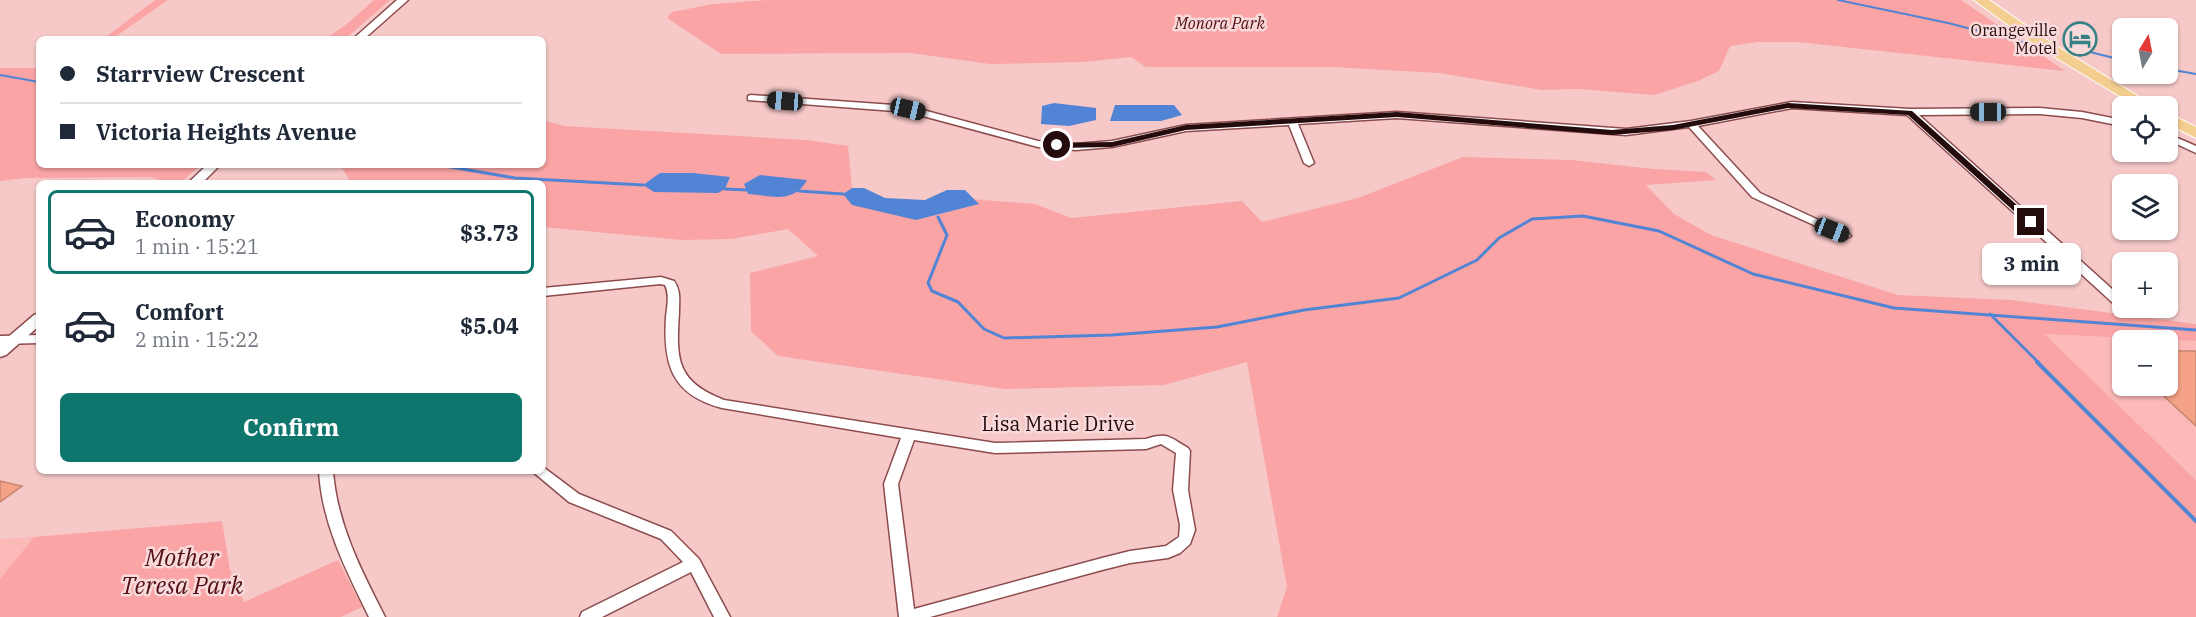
<!DOCTYPE html>
<html lang="en">
<head>
<meta charset="utf-8">
<style>
	body { margin:0; font-family:"IBM Plex Serif",serif; background:#f2f2f3; color:#1f2937; height:100vh; display:flex; flex-direction:column; font-size:22px; white-space:nowrap }
	* { box-sizing:border-box; margin:0 }
	p { font-size:20px; color:#747a83 }
	.icon { flex:none; width:33px; height:33px; fill:none; stroke:currentColor; stroke-width:2; stroke-linecap:round; stroke-linejoin:round }
	.map { position:relative; flex:1; overflow:hidden }
	.details { position:absolute; left:36px; top:180px; width:510px; height:294px; display:flex; flex-direction:column; background:#fff; border-radius:9px; box-shadow:0 2px 4px #0004 }
	.details>* { flex:none }
	.banner { position:absolute; left:36px; top:36px; width:510px; height:132px; border-radius:9px; box-shadow:0 2px 4px #0004; display:grid; align-content:center; height:132px; padding:0 24px; background:#fff }
	.needle { width:39px; rotate:10deg }
	.controls { position:absolute; left:2112px; top:18px; display:grid; gap:12px }
	.controls a { display:grid; place-items:center; width:66px; height:66px; border-radius:9px; background:#fff; box-shadow:0 2px 4px #0004; font-size:30px }
	.end { position:absolute; width:27px; height:27px; margin:-14px; border:8px solid #240b0c; background:#fff; box-shadow:0 0 0 3px #fff }
	.from { border-radius:50% }
	.bubble { position:absolute; height:42px; border-radius:9px; background:#fff; box-shadow:0 2px 4px #0004; font-size:20px; font-weight:800; line-height:42px; text-align:center }
	.car { position:absolute; width:18px; height:36px; margin:-18px -9px; border-radius:8px; box-shadow:0 0 4px 2px #0007; background:linear-gradient(#222 24%,#8ab4d8 0 40%,#222 0 76%,#8ab4d8 0 86%,#222 0) }
	.banner b { display:flex; align-items:center; gap:21px; height:57px; font-size:22px }
	.banner b+b { border-top:2px solid #e0e1e3 }
	.banner i { width:15px; height:15px; background:#1f2937 }
	ul { padding:10px 0 0; list-style:none }
	li { display:flex; align-items:center; gap:18px; height:84px; margin:0 12px 9px; padding:0 12px; border:3px solid transparent; border-radius:9px }
	li div { flex:1 }
	li b { display:block; font-size:22px }
	li em { font-style:normal; font-weight:800 }
	li.on { border-color:#0f766e }
	li>.icon { width:54px; height:54px; stroke-width:1.5 }
	.action { display:flex; gap:12px; margin-top:auto; padding:12px 24px }
	.action a { flex:1; height:69px; border-radius:9px; background:#0f766e; color:#fff; font-size:24px; font-weight:800; line-height:69px; text-align:center }
	.map>svg:first-child { display:block }
	.built { fill:#fbb9b8; fill-rule:evenodd }
	.green { fill:#faa4a5; fill-rule:evenodd }
	.water { fill:#5184d4 }
	.lines { fill:none; stroke-linecap:round; stroke-linejoin:round }
	.stream-far2 { stroke:#5184d4; stroke-width:2 }
	.stream-far1 { stroke:#5184d4; stroke-width:3 }
	.stream { stroke:#5184d4; stroke-width:4 }
	.building { fill:#f4a186; stroke:#c78671; stroke-width:1.5 }
	.minor-casing { stroke:#8c4c4d; stroke-width:3 }
	.tertiary-casing { stroke:#8c4c4d; stroke-width:3 }
	.trunk-casing { stroke:#fff; stroke-width:2 }
	.minor { fill:#fff; fill-rule:evenodd }
	.tertiary { fill:#fff; fill-rule:evenodd }
	.trunk { fill:#f4ce90; fill-rule:evenodd }
	.route { fill:#240b0c }
	.labels { text-anchor:middle; dominant-baseline:central; stroke-width:5; stroke-linejoin:round; paint-order:stroke }
	.far-park-label { font-size:16px; font-style:italic; fill:#530f18; stroke:#f9dada }
	.far-poi-label { font-size:16px; fill:#240b0c; stroke:#f9dada; text-anchor:end }
	.street-label { font-size:20px; fill:#240b0c; stroke:#f9dada }
	.near-park-label { font-size:24px; font-style:italic; fill:#530f18; stroke:#f9dada }
</style>
</head>
<body>
<div class="map">
<svg width="2196" height="617" viewBox="0 0 2196 617">
	<rect width="100%" height="100%" fill="#f6c9c8"/>
	<path class="built" d="M2043,334l153,7v139zM2122,340h46v46h-46z
		M34,537l-34,42v-40z"/>
	<path class="green" d="M155,0h13l-56,39h-9z
		M374,0h16l-45,39h-20l22,-15z
		M767,0h1194l104,71 -267,-29h-40l-28,4 -11,25 -21,10 -44,14 -76,-6 -36,1 -103,-17 -107,-6h-186l-15,-10 -47,5 -94,2 -79,-11 -190,1 -54,-36 5,-6 41,-8z
		M0,68h39v97h162l-21,18h-17v-2l-12,-4 -126,1 -25,3z
		M543,120l21,6 243,14 41,6 4,42 -9,6 73,26 62,-16 -7,-5 64,5 36,14 171,-17 20,21 96,-24 105,-41 108,3 83,9 52,3 10,8 -70,5 28,29 37,21 187,60 113,5 185,24v17l-152,-7 152,146v137h-919l10,-30 -40,-225 -83,23 -159,4 -227,-33 -27,-25 -1,-58 68,-17 -30,-27 -56,10 -51,1 -138,-13v-44h-192l-9,-15 -6,-3h207zM660,173h33l37,5 -5,11z
		M222,521l8,49 14,32 94,-42 24,47 -21,10h-341v-38l34,-42z"/>
	<path class="water" d="M1054,103l42,5v12l-27,6 -28,-2 1,-18z
		M1115,105h59l8,10 -21,6h-51z
		M660,173h33l37,4 -5,12 -7,4 -64,-1 -11,-7z
		M760,175l47,5c-13,24 -35,16 -59,14l-4,-10z
		M852,188h12l21,10 40,2 22,-10h18l14,14 -63,16 -64,-15 -9,-11z"/>
	<g class="lines">
		<path class="stream-far2" d="M1838,0l110,23 86,22
			M2082,50l40,10
			M2168,69l28,5
			M0,75l39,7"/>
		<path class="stream-far1" d="M439,165l76,13 128,7
			M725,189l22,1
			M799,191l44,3
			M938,217l9,18 -19,48 4,8 26,11 26,27 20,9 108,-3 105,-8 87,-17 95,-12 78,-38 22,-22 33,-19 51,-3 76,15 94,43 141,34 302,22
			M1990,314l49,49"/>
		<path class="stream" d="M2037,362l159,159"/>
	</g>
	<path class="building" d="M2168,351h28v75l-43,-40h15z
		M0,481l22,5 -22,16z"/>
	<g class="lines">
		<g class="minor-casing">
			<path id="minor" d="M751,95l157,11 130,35 38,3 36,-3 74,-16 211,-13 229,17 65,-8 101,-19 118,7 130,-1 42,4 40,8v6l-40,-8 -42,-4 -121,1 203,183v5l-8,1 -207,-189 -115,-7 -94,18 62,67 89,41 2,2 -6,3 -93,-42 -63,-70 -63,8 -229,-17 -99,6 16,39 -5,3 -5,-3 -15,-38 -103,6 -74,16 -36,3 -38,-3 -130,-35 -160,-12v-4z
				M2168,134l28,12v7l-28,-13z
				M661,277l13,4c7,10 5,18 5,31 -3,48 -3,69 45,88l271,43 151,-4c22,-7 23,-2 42,9l2,3 -2,39 7,40 -5,14 -10,9 -12,5 -38,5 -28,7 -172,47h-31l-15,-133 17,-46 -179,-30c-50,-13 -59,-43 -56,-91 1,-10 4,-22 -1,-32l-5,-1 -117,12v-8zM914,440l81,13 151,-4 15,-5 15,9 -3,37 7,35 -1,12 -13,9 -36,5 -28,7 -188,51 -16,-125z
				M39,335v8l-39,1v-8z
				M543,467l36,27 92,37 28,28 31,58h-16l-23,-45 -89,45h-22l2,-5 101,-50 -22,-23 -92,-37 -37,-31h11z
				M319,471h14c4,53 28,99 52,146h-16c-23,-47 -47,-93 -50,-146z"/>
		</g>
		<g class="tertiary-casing">
			<path id="tertiary" d="M397,0h11l-44,39h-11z
				M207,165h13l-18,18h-14z
				M39,313v13l-33,29 -6,2v-13l34,-29z"/>
		</g>
		<g class="trunk-casing">
			<path id="trunk" d="M1974,0h15l61,42 104,64h-18l-96,-58z
				M2168,113l28,14v11l-28,-14z"/>
		</g>
		<use href="#minor" class="minor"/>
		<use href="#tertiary" class="tertiary"/>
		<use href="#trunk" class="trunk"/>
	</g>
	<path class="route" d="M1788,103l124,8 124,111 -8,2 -120,-109 -120,-7 -115,22 -61,5 -215,-18 -211,13 -74,17 -55,1 -4,-3 4,-2 55,-1 74,-17 211,-13 215,18 61,-5z"/>
	<defs>
		<g id="hotel-ring" transform="scale(1.725)"><circle r="9.5" fill="#f9dada" stroke="#378083" stroke-width="1.5"/><path d="M-6-4.5h1.5V1H6V5H4.5V3h-9V5H-6ZM-4 0a1.8 1.8 0 1 1 3.6 0ZM.5 0V-2.5h3Q6-2.5 6 0Z" fill="#378083"/></g>
	</defs>
	<g fill-rule="evenodd">
		<use href="#hotel-ring" x="2080" y="39"/>
	</g>
	<g class="labels">
		<g class="far-park-label">
			<text x="1220" y="23">Monora Park</text>
		</g>
		<g class="far-poi-label">
			<text x="2057" y="30">Orangeville<tspan x="2057" dy="18">Motel</tspan></text>
		</g>
		<g class="street-label">
			<text x="1058" y="423">Lisa Marie Drive</text>
		</g>
		<g class="near-park-label">
			<text x="182" y="557">Mother<tspan x="182" dy="28">Teresa Park</tspan></text>
		</g>
	</g>
</svg>
<div class="controls">
<a><svg class="needle" viewBox="-14 -14 28 28"><path d="M0-13l5 13h-10z" fill="#e53935"/><path d="M0 13l5-13h-10z" fill="#747a83"/></svg></a>
<a><svg class="icon" aria-label="locate" viewBox="0 0 24 24"><circle cx="12" cy="12" r="6"/><path d="M12 2v4M12 18v4M2 12h4M18 12h4"/></svg></a>
<a><svg class="icon" aria-label="layers" viewBox="0 0 24 24"><path d="M12 4l9 5-9 5-9-5zM3 14l9 5 9-5"/></svg></a>
<a>+</a>
<a>−</a>
</div>
<i class="end from" style="left:1057px;top:145px"></i>
<i class="end" style="left:2031px;top:222px"></i>
<div class="bubble" style="left:1982px;top:243px;width:99px">3 min</div>
<i class="car" style="left:785px;top:101px;rotate:274deg"></i>
<i class="car" style="left:908px;top:109px;rotate:103deg"></i>
<i class="car" style="left:1988px;top:112px;rotate:270deg"></i>
<i class="car" style="left:1832px;top:230px;rotate:111deg"></i>
<div class="banner">
<b><i class="from"></i>Starrview Crescent</b>
<b><i></i>Victoria Heights Avenue</b>
</div>
<section class="details">
<ul>
<li class="on"><svg class="icon" aria-label="car" viewBox="0 0 24 24"><path d="M5 17H2v-5l4-1 3-4h7l3 4 3 1v5h-3M9 17h6M6 11h13"/><circle cx="7" cy="17" r="2"/><circle cx="17" cy="17" r="2"/></svg><div><b>Economy</b><p>1 min · 15:21</p></div><em>$3.73</em></li>
<li><svg class="icon" aria-label="car" viewBox="0 0 24 24"><path d="M5 17H2v-5l4-1 3-4h7l3 4 3 1v5h-3M9 17h6M6 11h13"/><circle cx="7" cy="17" r="2"/><circle cx="17" cy="17" r="2"/></svg><div><b>Comfort</b><p>2 min · 15:22</p></div><em>$5.04</em></li>
</ul>
<div class="action"><a>Confirm</a></div>
</section>
</div>
</body>
</html>
